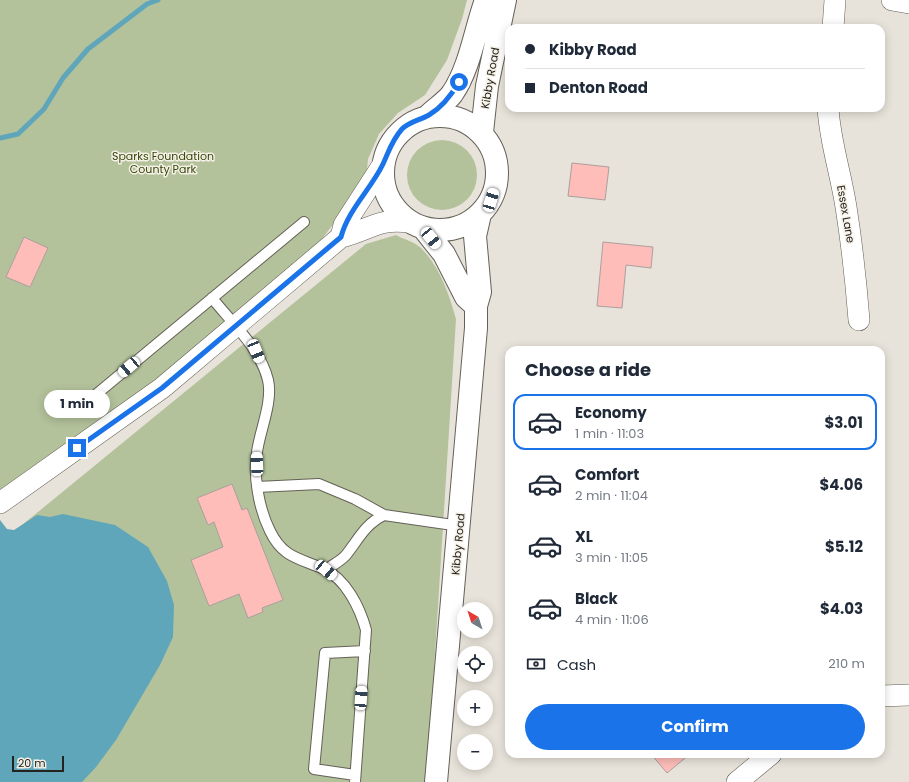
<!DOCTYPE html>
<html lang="en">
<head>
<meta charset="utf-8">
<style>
	body { margin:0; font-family:Poppins,sans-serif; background:#f2f2f3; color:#1f2937; height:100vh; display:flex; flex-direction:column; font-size:15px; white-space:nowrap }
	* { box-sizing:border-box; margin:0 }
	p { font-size:13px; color:#747a83 }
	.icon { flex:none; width:22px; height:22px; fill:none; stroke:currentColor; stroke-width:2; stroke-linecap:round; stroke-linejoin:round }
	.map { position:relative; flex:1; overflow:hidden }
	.panel { position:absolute; left:505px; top:346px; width:380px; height:412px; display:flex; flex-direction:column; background:#fff; border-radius:12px; box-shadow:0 2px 10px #0003 }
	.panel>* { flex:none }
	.banner { position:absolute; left:505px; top:24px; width:380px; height:88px; border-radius:12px; box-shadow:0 2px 10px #0003; display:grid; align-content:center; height:88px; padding:0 20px; background:#fff }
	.needle { width:26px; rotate:321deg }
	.controls { position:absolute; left:457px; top:602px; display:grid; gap:8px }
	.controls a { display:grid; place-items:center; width:36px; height:36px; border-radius:50%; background:#fff; box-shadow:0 2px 10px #0003; font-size:20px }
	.scale { position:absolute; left:12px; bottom:10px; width:52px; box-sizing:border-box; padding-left:4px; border:2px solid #252320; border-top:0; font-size:11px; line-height:14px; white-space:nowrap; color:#252320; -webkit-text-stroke:3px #f6f1e7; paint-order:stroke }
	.end { position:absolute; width:18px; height:18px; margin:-9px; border:5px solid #1a73e8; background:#fff; box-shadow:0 0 0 2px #fff }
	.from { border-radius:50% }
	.bubble { position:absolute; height:28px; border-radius:14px; background:#fff; box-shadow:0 2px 10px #0003; font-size:13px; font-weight:700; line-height:28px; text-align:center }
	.car { position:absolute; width:12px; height:24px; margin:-12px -6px; border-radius:5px; box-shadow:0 0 3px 1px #0007; background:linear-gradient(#fff 24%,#345 0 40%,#fff 0 76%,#345 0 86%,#fff 0) }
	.banner b { display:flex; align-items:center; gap:14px; height:38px; font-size:15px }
	.banner b+b { border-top:1px solid #e0e1e3 }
	.banner i { width:10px; height:10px; background:#1f2937 }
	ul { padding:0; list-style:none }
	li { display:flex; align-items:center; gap:12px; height:56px; margin:0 8px 6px; padding:0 12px; border:2px solid transparent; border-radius:12px }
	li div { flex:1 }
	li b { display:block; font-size:15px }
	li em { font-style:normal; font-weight:700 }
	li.selected { border-color:#1a73e8 }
	li>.icon { width:36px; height:36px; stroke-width:1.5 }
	h2 { padding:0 20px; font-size:18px; line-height:48px }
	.pay { display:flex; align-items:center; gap:10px; height:44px; padding:0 20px; font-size:15px }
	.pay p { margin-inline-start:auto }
	.primary-button { display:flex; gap:8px; margin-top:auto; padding:8px 20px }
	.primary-button a { flex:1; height:46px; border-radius:24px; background:#1a73e8; color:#fff; font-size:16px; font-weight:700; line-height:46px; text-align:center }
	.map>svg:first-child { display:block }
	.green { fill:#b3c29b }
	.water { fill:#60a6ba }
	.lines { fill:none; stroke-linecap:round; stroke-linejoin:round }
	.stream { stroke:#60a6ba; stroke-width:5 }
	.building { fill:#febdb8; stroke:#ab9f9e }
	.lane-casing { stroke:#646057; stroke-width:12 }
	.street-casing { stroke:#646057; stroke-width:22 }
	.secondary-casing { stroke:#646057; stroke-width:24 }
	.lane { stroke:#fff; stroke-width:10 }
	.street { stroke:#fff; stroke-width:21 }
	.secondary { stroke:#fff; stroke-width:22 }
	.route { stroke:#1a73e8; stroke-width:5 }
	.labels { text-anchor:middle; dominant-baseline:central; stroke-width:3; stroke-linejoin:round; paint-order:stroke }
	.street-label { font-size:11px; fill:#252320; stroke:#f6f1e7 }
	.park-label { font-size:11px; fill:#344507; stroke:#f6f1e7 }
</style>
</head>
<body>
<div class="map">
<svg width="909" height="782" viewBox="0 0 909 782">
	<rect width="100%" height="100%" fill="#e8e3da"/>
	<path class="green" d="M0,0h467l-5,19 -15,41 -22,35 -27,18 -19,21 -11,25 -2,22 -51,67 -315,262z
		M407 175a35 35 0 1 1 70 0a35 35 0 1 1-70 0Z
		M396,235c7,4 19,7 25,13 19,19 28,46 35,71l-29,463h-427v-239l366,-299z"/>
	<path class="water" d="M63,514l52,11 33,22 19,34 7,24 -1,32 -13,28 -44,75 -20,27 -14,15h-82v-262l7,9 7,1 23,-15 13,2z"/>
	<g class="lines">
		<path class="stream" d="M0,138l18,-4 26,-25 19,-31 25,-29 59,-45 11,-4"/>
	</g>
	<path class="building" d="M572,163l37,4 -4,33 -37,-4z
		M24,237l24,11 -18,39 -24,-10z
		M603,242l50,5 -2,21 -25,-3 -4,43 -25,-2z
		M232,484l10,26 5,-2 36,92 -21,8 1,4 -15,6 -9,-24 -30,12 -18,-46 32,-13 -9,-25 -6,3 -11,-27z
		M651,754h39l-23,19z"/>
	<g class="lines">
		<g class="lane-casing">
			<path id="lane" d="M212,298c20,25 48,50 56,82 5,22 -8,50 -11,72 -4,24 2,57 13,79 13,27 29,27 54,38 22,10 36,39 42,61l-11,152
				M93,397l211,-175
				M257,487l62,-3 36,15 29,16 76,11
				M326,570c6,-5 15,-9 20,-15 12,-15 19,-31 38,-40
				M355,775l-41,-6 11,-116 40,-2"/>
		</g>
		<g class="street-casing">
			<path id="street" d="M892,0l17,3
				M833,28l2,-28
				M828,108c2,34 13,66 18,99 6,38 10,75 13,113
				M341,237l3,-12 40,-62
				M0,503l162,-115 179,-151c29,-7 36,-19 68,-15
				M881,696l28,-1
				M737,782l34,-28"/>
		</g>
		<g class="secondary-casing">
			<path id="secondary" d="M429,115c7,-7 17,-13 23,-21 18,-26 23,-64 34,-94
				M383 173a57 57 0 1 1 114 0a57 57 0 1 1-114 0Z
				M482,132l5,-46 18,-86
				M424,229l20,25 22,43 10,9
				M436,782l40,-454v-22l4,-14 -5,-56 5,-22"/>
		</g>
		<use href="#lane" class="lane"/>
		<use href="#street" class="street"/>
		<use href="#secondary" class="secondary"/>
	</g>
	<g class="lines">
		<path class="route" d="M77,448l85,-60 179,-151c7,-27 30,-48 42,-73 6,-13 9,-24 19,-35 7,-7 18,-9 27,-14 12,-7 23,-21 30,-33"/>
	</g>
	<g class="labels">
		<g class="street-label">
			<text transform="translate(490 78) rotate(-80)">Kibby Road</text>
			<text transform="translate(846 214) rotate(80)">Essex Lane</text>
			<text transform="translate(458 544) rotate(-85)">Kibby Road</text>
		</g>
		<g class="park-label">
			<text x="163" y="156">Sparks Foundation<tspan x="163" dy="13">County Park</tspan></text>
		</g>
	</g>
</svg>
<div class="controls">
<a><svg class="needle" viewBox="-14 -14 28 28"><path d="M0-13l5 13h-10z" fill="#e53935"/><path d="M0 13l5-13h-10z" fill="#747a83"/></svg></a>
<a><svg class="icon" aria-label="locate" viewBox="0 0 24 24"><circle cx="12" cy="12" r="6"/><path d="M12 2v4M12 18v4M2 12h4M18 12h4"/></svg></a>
<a>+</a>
<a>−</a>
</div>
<div class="scale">20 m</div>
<i class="end from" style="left:459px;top:82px"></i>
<i class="end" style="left:77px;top:448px"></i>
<div class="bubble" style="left:44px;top:390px;width:66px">1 min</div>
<i class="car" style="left:491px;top:200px;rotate:17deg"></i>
<i class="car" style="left:431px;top:238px;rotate:141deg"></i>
<i class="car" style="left:256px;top:351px;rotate:158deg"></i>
<i class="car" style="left:129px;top:367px;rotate:230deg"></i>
<i class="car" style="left:257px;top:464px;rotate:358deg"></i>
<i class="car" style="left:326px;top:570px;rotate:130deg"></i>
<i class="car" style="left:361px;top:698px;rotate:4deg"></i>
<div class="banner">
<b><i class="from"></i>Kibby Road</b>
<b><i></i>Denton Road</b>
</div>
<section class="panel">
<h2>Choose a ride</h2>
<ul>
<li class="selected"><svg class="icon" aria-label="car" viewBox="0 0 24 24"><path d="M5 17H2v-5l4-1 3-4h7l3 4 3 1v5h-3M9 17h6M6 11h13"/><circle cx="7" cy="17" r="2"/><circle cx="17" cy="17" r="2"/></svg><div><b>Economy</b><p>1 min · 11:03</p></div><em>$3.01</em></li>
<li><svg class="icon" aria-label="car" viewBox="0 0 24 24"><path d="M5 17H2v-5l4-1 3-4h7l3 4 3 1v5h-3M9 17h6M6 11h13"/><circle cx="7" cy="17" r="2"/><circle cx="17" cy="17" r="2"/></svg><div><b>Comfort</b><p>2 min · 11:04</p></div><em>$4.06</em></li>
<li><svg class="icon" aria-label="car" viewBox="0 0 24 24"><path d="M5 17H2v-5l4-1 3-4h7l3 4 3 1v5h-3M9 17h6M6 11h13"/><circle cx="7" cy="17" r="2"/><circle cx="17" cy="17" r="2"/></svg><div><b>XL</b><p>3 min · 11:05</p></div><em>$5.12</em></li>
<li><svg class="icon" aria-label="car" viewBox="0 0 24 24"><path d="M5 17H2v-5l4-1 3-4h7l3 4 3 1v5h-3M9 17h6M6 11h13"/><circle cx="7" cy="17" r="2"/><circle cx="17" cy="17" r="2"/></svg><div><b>Black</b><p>4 min · 11:06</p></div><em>$4.03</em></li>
</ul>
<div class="pay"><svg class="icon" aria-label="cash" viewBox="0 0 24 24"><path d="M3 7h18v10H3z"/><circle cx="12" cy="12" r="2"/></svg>Cash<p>210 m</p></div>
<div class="primary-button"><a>Confirm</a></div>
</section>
</div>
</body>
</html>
